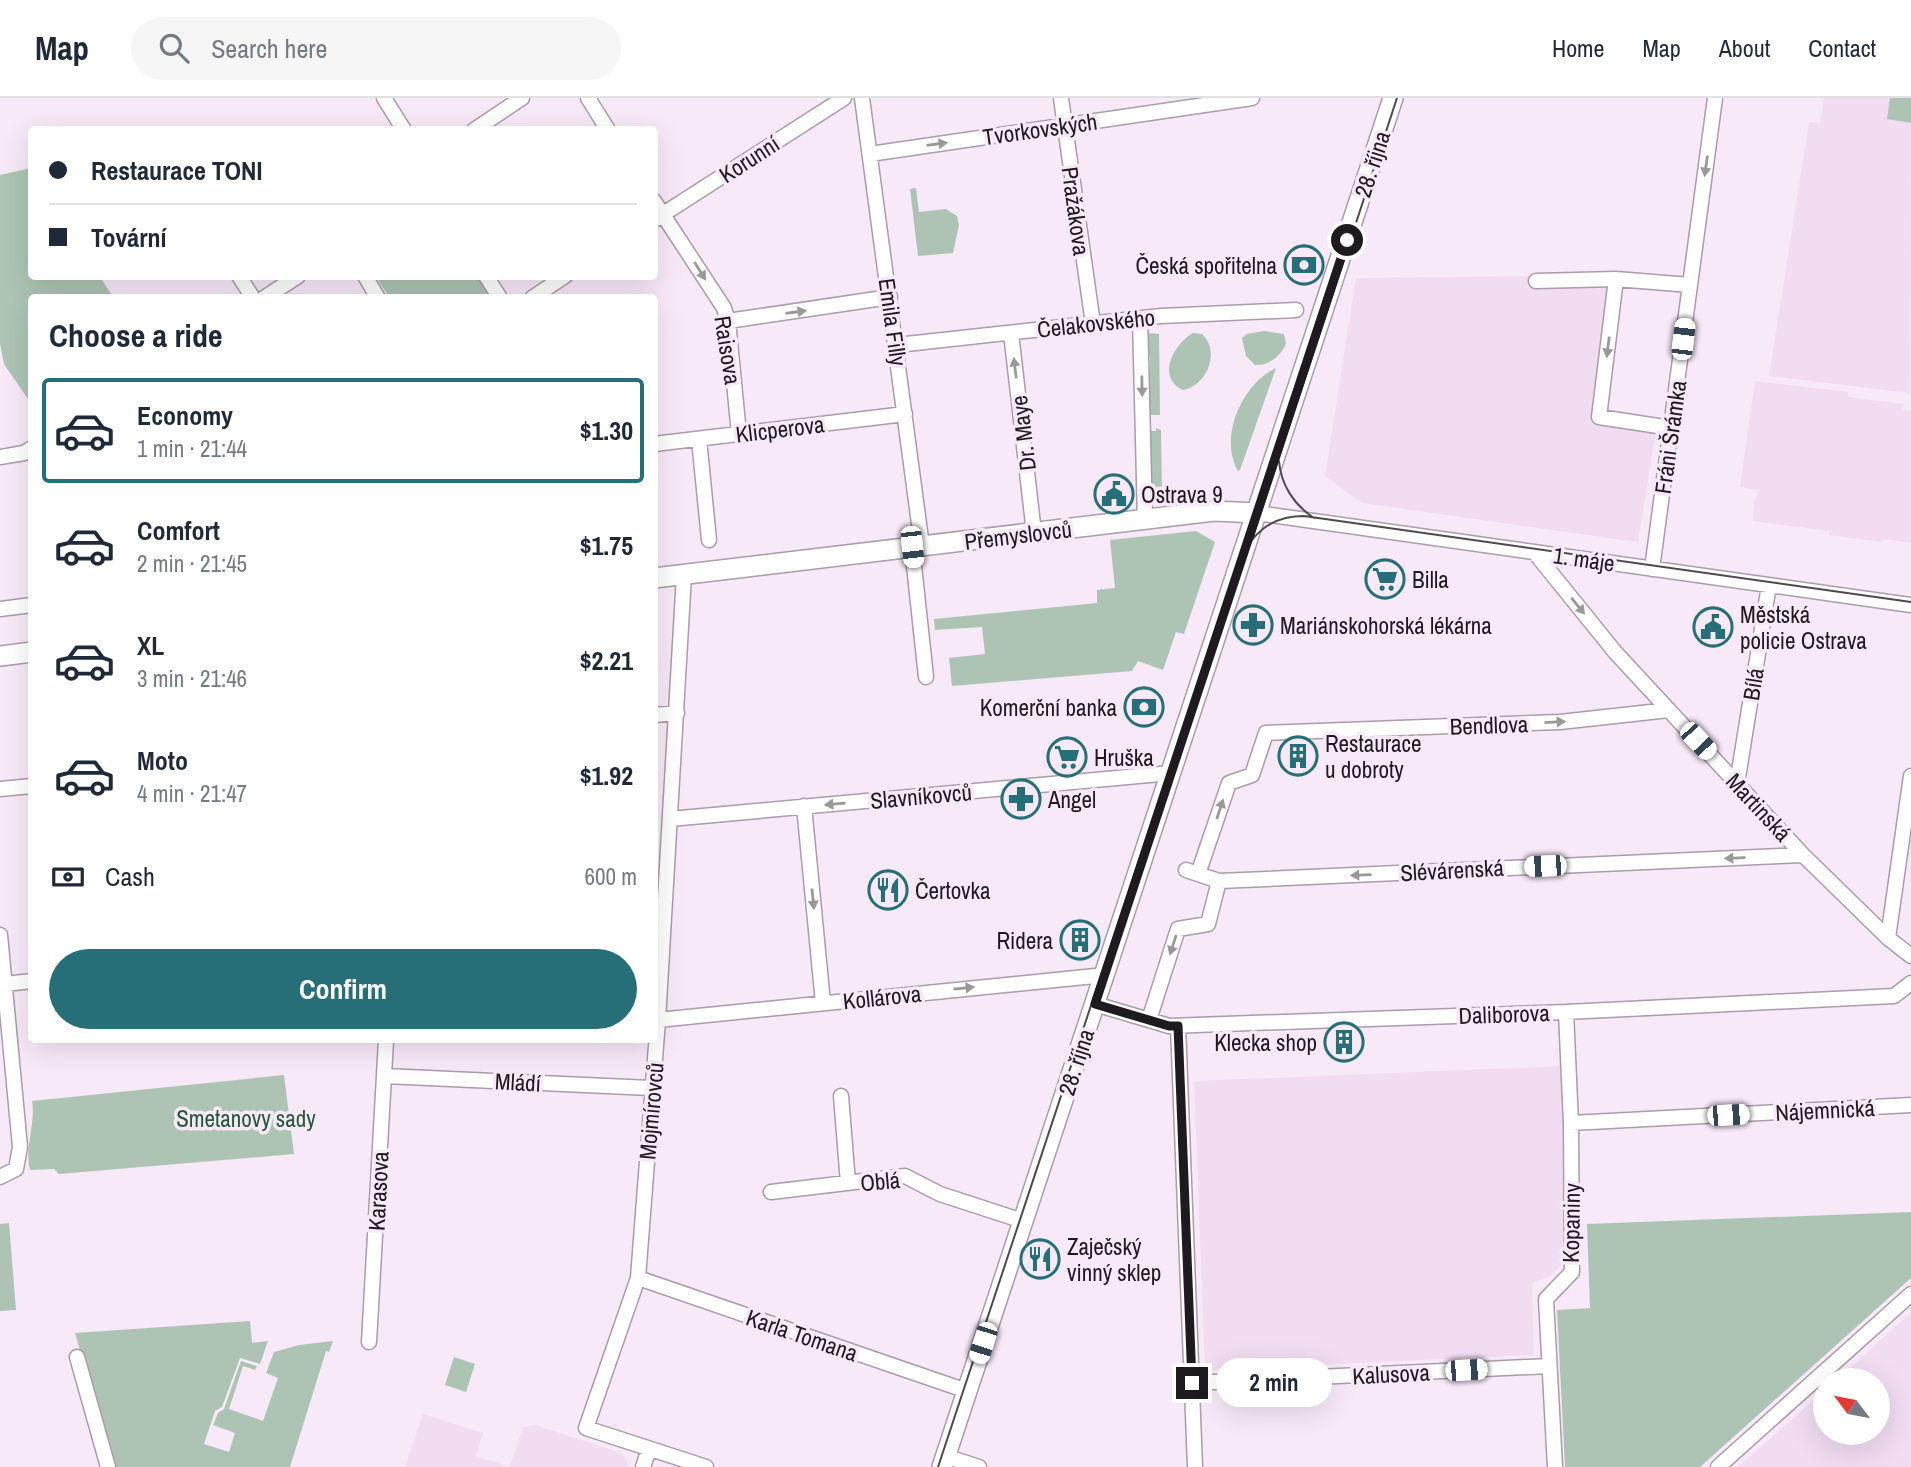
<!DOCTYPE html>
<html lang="en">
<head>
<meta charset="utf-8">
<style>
	body { margin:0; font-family:"Archivo Narrow",sans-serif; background:#f6f6f7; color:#1f2937; height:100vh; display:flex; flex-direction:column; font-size:26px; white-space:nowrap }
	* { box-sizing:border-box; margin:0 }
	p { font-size:23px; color:#747a83 }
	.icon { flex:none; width:38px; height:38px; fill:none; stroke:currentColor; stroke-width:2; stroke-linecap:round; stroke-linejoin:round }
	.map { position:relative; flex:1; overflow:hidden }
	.side { position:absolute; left:28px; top:196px; width:630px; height:749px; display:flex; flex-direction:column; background:#fff; border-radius:7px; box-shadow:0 7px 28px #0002 }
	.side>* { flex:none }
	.banner { position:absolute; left:28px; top:28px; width:630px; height:154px; border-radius:7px; box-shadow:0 7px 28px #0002; display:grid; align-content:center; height:154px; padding:0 21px; background:#fff }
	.needle { width:46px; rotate:302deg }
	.fabs { position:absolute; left:1813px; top:1270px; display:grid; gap:14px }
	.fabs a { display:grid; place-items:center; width:77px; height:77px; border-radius:50%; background:#fff; box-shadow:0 7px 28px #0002; font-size:35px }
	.end { position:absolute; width:32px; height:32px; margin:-16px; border:9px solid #1f1a1f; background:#fff; box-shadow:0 0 0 4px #fff }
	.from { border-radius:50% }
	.bubble { position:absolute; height:49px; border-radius:24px; background:#fff; box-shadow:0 7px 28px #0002; font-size:23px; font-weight:700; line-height:49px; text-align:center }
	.car { position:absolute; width:21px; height:42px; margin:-21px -10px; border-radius:9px; box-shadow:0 0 5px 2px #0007; background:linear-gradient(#fff 24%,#345 0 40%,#fff 0 76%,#345 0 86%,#fff 0) }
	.banner b { display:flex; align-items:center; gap:24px; height:66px; font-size:26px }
	.banner b+b { border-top:2px solid #e0e1e3 }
	.banner i { width:18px; height:18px; background:#1f2937 }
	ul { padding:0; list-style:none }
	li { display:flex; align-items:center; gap:21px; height:105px; margin:0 14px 10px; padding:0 7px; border:4px solid transparent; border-radius:7px }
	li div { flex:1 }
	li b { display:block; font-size:26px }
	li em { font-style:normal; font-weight:700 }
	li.on { border-color:#266f78 }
	li>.icon { width:63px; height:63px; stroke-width:1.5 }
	h2 { padding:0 21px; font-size:32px; line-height:84px }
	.pay { display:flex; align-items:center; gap:18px; height:77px; padding:0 21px; font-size:26px }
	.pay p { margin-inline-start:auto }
	.action { display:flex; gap:14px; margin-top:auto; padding:14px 21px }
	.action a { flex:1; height:80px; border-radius:42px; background:#266f78; color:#fff; font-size:28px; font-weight:700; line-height:80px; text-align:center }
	header { display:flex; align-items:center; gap:42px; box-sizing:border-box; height:98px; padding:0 35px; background:#fff; border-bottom:2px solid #e0e1e3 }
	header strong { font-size:33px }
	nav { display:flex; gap:38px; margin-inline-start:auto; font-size:24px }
	.search { width:490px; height:63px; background:#f6f6f7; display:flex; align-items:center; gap:18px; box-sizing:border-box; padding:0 24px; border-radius:38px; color:#747a83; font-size:26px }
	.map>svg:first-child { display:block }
	.built { fill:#f1dcf1 }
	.green { fill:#adc4b4 }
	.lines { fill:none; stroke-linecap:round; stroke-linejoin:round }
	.street-casing { stroke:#aa9ca9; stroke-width:17 }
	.secondary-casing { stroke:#aa9ca9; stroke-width:22 }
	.street { stroke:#fff; stroke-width:14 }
	.secondary { stroke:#fff; stroke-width:19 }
	.tram { stroke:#504850; stroke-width:2 }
	.oneway { fill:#9a989a }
	.route { stroke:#1f1a1f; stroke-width:9 }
	.labels { text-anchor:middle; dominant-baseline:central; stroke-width:7; stroke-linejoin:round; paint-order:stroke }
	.street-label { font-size:23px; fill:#1f1a1f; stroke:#f8e9f8 }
	.poi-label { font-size:23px; fill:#1f1a1f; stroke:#f8e9f8; text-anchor:start }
	.park-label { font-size:23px; fill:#24593a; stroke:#f8e9f8 }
</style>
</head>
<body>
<header>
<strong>Map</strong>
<div class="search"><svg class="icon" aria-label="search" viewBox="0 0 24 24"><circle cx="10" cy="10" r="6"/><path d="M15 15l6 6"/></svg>Search here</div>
<nav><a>Home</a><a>Map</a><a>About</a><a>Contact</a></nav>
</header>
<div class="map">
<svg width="1911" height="1369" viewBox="0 0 1911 1369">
	<rect width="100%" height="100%" fill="#f8e9f8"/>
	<path class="built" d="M1824,0h87l-1,295 -141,-17 40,-254 11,1z
		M1609,177l-18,147 65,9 -18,111 -276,-39 -37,-27 31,-198z
		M1755,283l93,11v5l55,7 -1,6 9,1v132l-28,-4 -1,3 -53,-7v-4l-76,-10 1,-18 5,-13 -19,-3z
		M1561,968l6,173 -6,27 -13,11 -16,6 2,72 -329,15 -11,-289z
		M1911,1215v154h-173l87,-77v43h53v-52h-43z
		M423,1316l60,19 -8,24 23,5 8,5h-101z
		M536,1327l82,27 7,5 4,10h-119l13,-40z"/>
	<path class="green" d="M1890,0h21v25l-24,-4z
		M31,70l1,108 68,1 13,20 -81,1v97l-4,4 -24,-35 -4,-20v-169z
		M916,90l3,24 27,-3 11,7 2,9 -6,28 -35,3 -8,-67z
		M376,179h102l14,20h-103z
		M1264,233l20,3 2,10c-5,12 -18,22 -31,21l-9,-9 -4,-18 5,-4z
		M1146,235l13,1 1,81h-11l-2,-16 3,-3v-40l-4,-3z
		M1193,235l9,1c19,17 5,52 -19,56 -28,-13 -8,-47 10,-57z
		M1276,270l-36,102 -2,1c-20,-34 5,-88 38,-103z
		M1149,330l3,3h4v-3l5,2 1,65 -14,4z
		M1196,433l19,11 -31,92 -8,-2 -13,38 -25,-9 -6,10 -180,15 -3,-28 36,-4 -3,-27 -47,3 -1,-11 163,-16v-13l18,-2 -5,-48z
		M284,977l10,79 -235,20 -5,-5 -24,1c-6,-22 6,-46 2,-69z
		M1911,1114v66l-211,189h-135l-8,-157 33,-2 -3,-84z
		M9,1125l7,87 -16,1v-87z
		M250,1223l2,22 16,-2 -8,23 -20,-6 -18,49 -7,4 -11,33 25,8 6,-19 -22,-8 5,-12 6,-4 17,-48 16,5 -2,4 -12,-4 -14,43 34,12 15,-43 -12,-5 8,-21 25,-7 34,-4 -4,11 -3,-1 -36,116h-176l-39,-134z
		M454,1259l21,7 -9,28 -21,-7z"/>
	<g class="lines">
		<g class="street-casing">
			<path id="street" d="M384,0l20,32
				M588,0l20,32
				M862,0l60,448
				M1061,0l32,226
				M474,32l48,-32
				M870,56l382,-56
				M654,103l70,107 4,13 11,113
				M654,122l190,-122
				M239,178l14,22
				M365,178l13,22
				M486,178l14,22
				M1616,181l-17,138 72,11
				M1536,183l80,-2 74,6
				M264,200l34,-22
				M532,200l33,-22
				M1140,220l5,202
				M728,223l162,-24
				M1011,235l23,200
				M897,247l264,-29 135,-6
				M699,341l10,101
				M654,346l251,-30
				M0,359l24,-4 8,-5
				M1257,415l654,92
				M912,449l14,130
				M1535,455l80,99 188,203 85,83 23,18
				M1652,471l63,-471
				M684,477l-26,445 -20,258 -52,150 120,39
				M0,511l32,-4
				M654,617l23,-2
				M1737,686l32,-199
				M0,691l32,-3
				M804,708l19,197
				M670,721l501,-46
				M1186,772l33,11 584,-26
				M1198,776l31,-91 23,-8 14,-42 294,-11 109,-12
				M0,837l20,212 -4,22 -16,8
				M1888,840l23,-162
				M5,886l27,-3
				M1095,906l74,22 397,-14 328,-16 17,-13
				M658,922l447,-45
				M1149,922l29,-91 30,-5 11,-43
				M1178,928l17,441
				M385,978l266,12
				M841,998l7,87
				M1571,1025l340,-18
				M771,1094l134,-16 35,18 83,27
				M638,1180l329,113
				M369,1244l17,-302
				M77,1259l31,110
				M1192,1285l357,-17
				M945,1358l34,11
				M643,1369l6,-18
				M1555,1369l-9,-168 26,-27 -1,-149 -5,-111
				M1718,1369l193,-173"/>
		</g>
		<g class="secondary-casing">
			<path id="secondary" d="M654,480l560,-67 43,2
				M0,558l32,-4
				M942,1369l451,-1369"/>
		</g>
		<use href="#street" class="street"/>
		<use href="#secondary" class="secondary"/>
		<path class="tram" d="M1279,363c2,24 15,44 35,57
			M1253,439l144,-439
			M938,1369l300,-905c14,-28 32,-46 66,-46l607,86"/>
	</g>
	<defs><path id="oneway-solid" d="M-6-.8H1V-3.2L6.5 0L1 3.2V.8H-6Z" transform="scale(1.75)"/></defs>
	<g class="oneway">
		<use href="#oneway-solid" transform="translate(937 46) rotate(-8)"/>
		<use href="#oneway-solid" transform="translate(1706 68) rotate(98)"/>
		<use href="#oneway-solid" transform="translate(700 173) rotate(58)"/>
		<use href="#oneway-solid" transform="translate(796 214) rotate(-8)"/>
		<use href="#oneway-solid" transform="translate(1608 249) rotate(97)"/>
		<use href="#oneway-solid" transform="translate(1015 270) rotate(-97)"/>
		<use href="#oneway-solid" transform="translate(1142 288) rotate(89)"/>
		<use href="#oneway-solid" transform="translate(1578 508) rotate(51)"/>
		<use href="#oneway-solid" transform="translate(1555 624) rotate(-3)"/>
		<use href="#oneway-solid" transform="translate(835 706) rotate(175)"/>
		<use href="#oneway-solid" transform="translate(1220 711) rotate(-72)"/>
		<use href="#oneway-solid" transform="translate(1735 760) rotate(178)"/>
		<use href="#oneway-solid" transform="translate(1361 777) rotate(178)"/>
		<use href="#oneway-solid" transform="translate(813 801) rotate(84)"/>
		<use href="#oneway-solid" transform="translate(1173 847) rotate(108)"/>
		<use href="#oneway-solid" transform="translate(964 890) rotate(-6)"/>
	</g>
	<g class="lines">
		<path class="route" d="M1192,1285l-14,-357h-9l-74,-22 252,-764"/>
	</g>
	<defs>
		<g id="bank-ring" transform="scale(2.0125)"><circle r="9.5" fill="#f8e9f8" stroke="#266f78" stroke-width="1.5"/><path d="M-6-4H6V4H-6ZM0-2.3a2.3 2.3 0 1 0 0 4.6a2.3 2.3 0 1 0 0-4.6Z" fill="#266f78"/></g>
		<g id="civic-ring" transform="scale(2.0125)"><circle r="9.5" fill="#f8e9f8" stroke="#266f78" stroke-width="1.5"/><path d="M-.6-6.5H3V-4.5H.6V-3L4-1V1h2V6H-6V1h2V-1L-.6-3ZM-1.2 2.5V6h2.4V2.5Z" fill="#266f78"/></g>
		<g id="supermarket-ring" transform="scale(2.0125)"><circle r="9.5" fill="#f8e9f8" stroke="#266f78" stroke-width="1.5"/><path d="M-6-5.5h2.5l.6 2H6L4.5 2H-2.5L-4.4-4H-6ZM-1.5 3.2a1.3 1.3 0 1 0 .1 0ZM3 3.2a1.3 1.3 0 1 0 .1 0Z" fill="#266f78"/></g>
		<g id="pharmacy-ring" transform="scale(2.0125)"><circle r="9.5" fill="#f8e9f8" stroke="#266f78" stroke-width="1.5"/><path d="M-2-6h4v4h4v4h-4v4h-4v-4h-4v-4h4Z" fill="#266f78"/></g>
		<g id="building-ring" transform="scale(2.0125)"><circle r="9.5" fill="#f8e9f8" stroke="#266f78" stroke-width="1.5"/><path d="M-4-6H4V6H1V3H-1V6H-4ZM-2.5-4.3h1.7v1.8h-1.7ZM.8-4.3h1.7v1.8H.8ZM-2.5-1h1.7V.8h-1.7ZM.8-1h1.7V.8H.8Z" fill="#266f78"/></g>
		<g id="restaurant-ring" transform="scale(2.0125)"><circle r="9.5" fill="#f8e9f8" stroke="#266f78" stroke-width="1.5"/><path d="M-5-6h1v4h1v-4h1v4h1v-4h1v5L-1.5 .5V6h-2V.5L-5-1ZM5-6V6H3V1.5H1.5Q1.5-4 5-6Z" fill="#266f78"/></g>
	</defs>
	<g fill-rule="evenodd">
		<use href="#bank-ring" x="1304" y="167"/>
		<use href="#civic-ring" x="1114" y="396"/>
		<use href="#supermarket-ring" x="1385" y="481"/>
		<use href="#pharmacy-ring" x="1253" y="527"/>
		<use href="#civic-ring" x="1713" y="529"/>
		<use href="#bank-ring" x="1144" y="609"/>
		<use href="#building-ring" x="1298" y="658"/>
		<use href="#supermarket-ring" x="1067" y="659"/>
		<use href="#pharmacy-ring" x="1021" y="701"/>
		<use href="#restaurant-ring" x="888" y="792"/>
		<use href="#building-ring" x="1080" y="842"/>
		<use href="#building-ring" x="1344" y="944"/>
		<use href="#restaurant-ring" x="1040" y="1161"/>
	</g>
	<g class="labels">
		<g class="street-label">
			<text transform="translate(1040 31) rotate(-8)">Tvorkovských</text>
			<text transform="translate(749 61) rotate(-33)">Korunní</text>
			<text transform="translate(1372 66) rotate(-72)">28. října</text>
			<text transform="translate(1076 113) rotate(82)">Pražákova</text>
			<text transform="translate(893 224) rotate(82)">Emila Filly</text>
			<text transform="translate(1096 225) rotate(-6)">Čelakovského</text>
			<text transform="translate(728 252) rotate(81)">Raisova</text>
			<text transform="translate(780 331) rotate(-7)">Klicperova</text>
			<text transform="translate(1023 335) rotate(-97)">Dr. Maye</text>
			<text transform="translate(1670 339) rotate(-82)">Fráni Šrámka</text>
			<text transform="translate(1018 437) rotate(-7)">Přemyslovců</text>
			<text transform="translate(1584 461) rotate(8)">1. máje</text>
			<text transform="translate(1753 586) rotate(-81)">Bílá</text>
			<text transform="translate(1489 627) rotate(-2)">Bendlova</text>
			<text transform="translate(921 698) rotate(-5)">Slavníkovců</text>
			<text transform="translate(1759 709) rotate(47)">Martinská</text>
			<text transform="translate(1452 772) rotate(-3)">Slévárenská</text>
			<text transform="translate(882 899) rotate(-6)">Kollárova</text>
			<text transform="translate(1504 916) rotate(-2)">Daliborova</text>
			<text transform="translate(1076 964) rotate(-72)">28. října</text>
			<text transform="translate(518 984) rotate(3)">Mládí</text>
			<text transform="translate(1825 1012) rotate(-3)">Nájemnická</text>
			<text transform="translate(651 1013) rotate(-85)">Mojmírovců</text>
			<text transform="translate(880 1083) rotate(-5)">Oblá</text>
			<text transform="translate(378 1093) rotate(-87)">Karasova</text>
			<text transform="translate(1571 1125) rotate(-89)">Kopaniny</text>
			<text transform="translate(802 1237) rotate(19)">Karla Tomana</text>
			<text transform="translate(1391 1276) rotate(-3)">Kalusova</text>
		</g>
		<g class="poi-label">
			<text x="1277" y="167" text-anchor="end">Česká spořitelna</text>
			<text x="1141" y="396">Ostrava 9</text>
			<text x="1412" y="481">Billa</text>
			<text x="1740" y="516">Městská<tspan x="1740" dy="26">policie Ostrava</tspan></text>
			<text x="1280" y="527">Mariánskohorská lékárna</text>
			<text x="1117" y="609" text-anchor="end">Komerční banka</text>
			<text x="1325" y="645">Restaurace<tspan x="1325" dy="26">u dobroty</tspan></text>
			<text x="1094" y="659">Hruška</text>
			<text x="1048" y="701">Angel</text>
			<text x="915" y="792">Čertovka</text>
			<text x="1053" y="842" text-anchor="end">Ridera</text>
			<text x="1317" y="944" text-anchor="end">Klecka shop</text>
			<text x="1067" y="1148">Zaječský<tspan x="1067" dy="26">vinný sklep</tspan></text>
		</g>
		<g class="park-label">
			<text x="246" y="1020">Smetanovy sady</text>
		</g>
	</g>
</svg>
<div class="fabs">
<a><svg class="needle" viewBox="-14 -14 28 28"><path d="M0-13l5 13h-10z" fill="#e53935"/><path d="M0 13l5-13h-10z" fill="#747a83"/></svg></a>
</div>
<i class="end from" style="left:1347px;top:142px"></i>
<i class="end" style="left:1192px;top:1285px"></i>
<div class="bubble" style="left:1216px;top:1260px;width:116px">2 min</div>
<i class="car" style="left:1683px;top:241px;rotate:7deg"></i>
<i class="car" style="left:912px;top:449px;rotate:174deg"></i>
<i class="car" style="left:1698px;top:643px;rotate:137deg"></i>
<i class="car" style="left:1545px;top:768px;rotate:268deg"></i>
<i class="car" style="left:1728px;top:1017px;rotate:87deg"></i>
<i class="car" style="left:983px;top:1245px;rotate:198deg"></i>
<i class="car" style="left:1466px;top:1272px;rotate:87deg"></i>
<div class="banner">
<b><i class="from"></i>Restaurace TONI</b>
<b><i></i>Tovární</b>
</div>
<section class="side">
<h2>Choose a ride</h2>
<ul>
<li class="on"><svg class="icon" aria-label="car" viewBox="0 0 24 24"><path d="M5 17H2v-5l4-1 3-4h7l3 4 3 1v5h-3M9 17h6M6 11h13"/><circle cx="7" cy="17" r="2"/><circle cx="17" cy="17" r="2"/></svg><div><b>Economy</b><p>1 min · 21:44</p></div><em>$1.30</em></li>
<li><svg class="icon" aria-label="car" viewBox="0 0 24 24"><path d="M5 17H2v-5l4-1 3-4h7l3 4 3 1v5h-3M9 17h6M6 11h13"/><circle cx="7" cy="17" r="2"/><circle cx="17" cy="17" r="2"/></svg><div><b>Comfort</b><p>2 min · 21:45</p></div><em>$1.75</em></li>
<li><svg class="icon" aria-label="car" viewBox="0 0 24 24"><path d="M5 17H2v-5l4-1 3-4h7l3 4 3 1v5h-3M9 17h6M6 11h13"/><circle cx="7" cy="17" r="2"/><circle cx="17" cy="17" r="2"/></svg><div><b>XL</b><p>3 min · 21:46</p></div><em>$2.21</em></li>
<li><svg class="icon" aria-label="car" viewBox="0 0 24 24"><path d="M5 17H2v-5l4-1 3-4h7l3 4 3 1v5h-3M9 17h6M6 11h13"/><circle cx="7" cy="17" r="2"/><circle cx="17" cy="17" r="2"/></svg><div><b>Moto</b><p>4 min · 21:47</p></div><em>$1.92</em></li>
</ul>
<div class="pay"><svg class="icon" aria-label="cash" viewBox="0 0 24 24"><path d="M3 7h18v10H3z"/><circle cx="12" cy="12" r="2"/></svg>Cash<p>600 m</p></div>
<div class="action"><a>Confirm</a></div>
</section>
</div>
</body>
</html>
